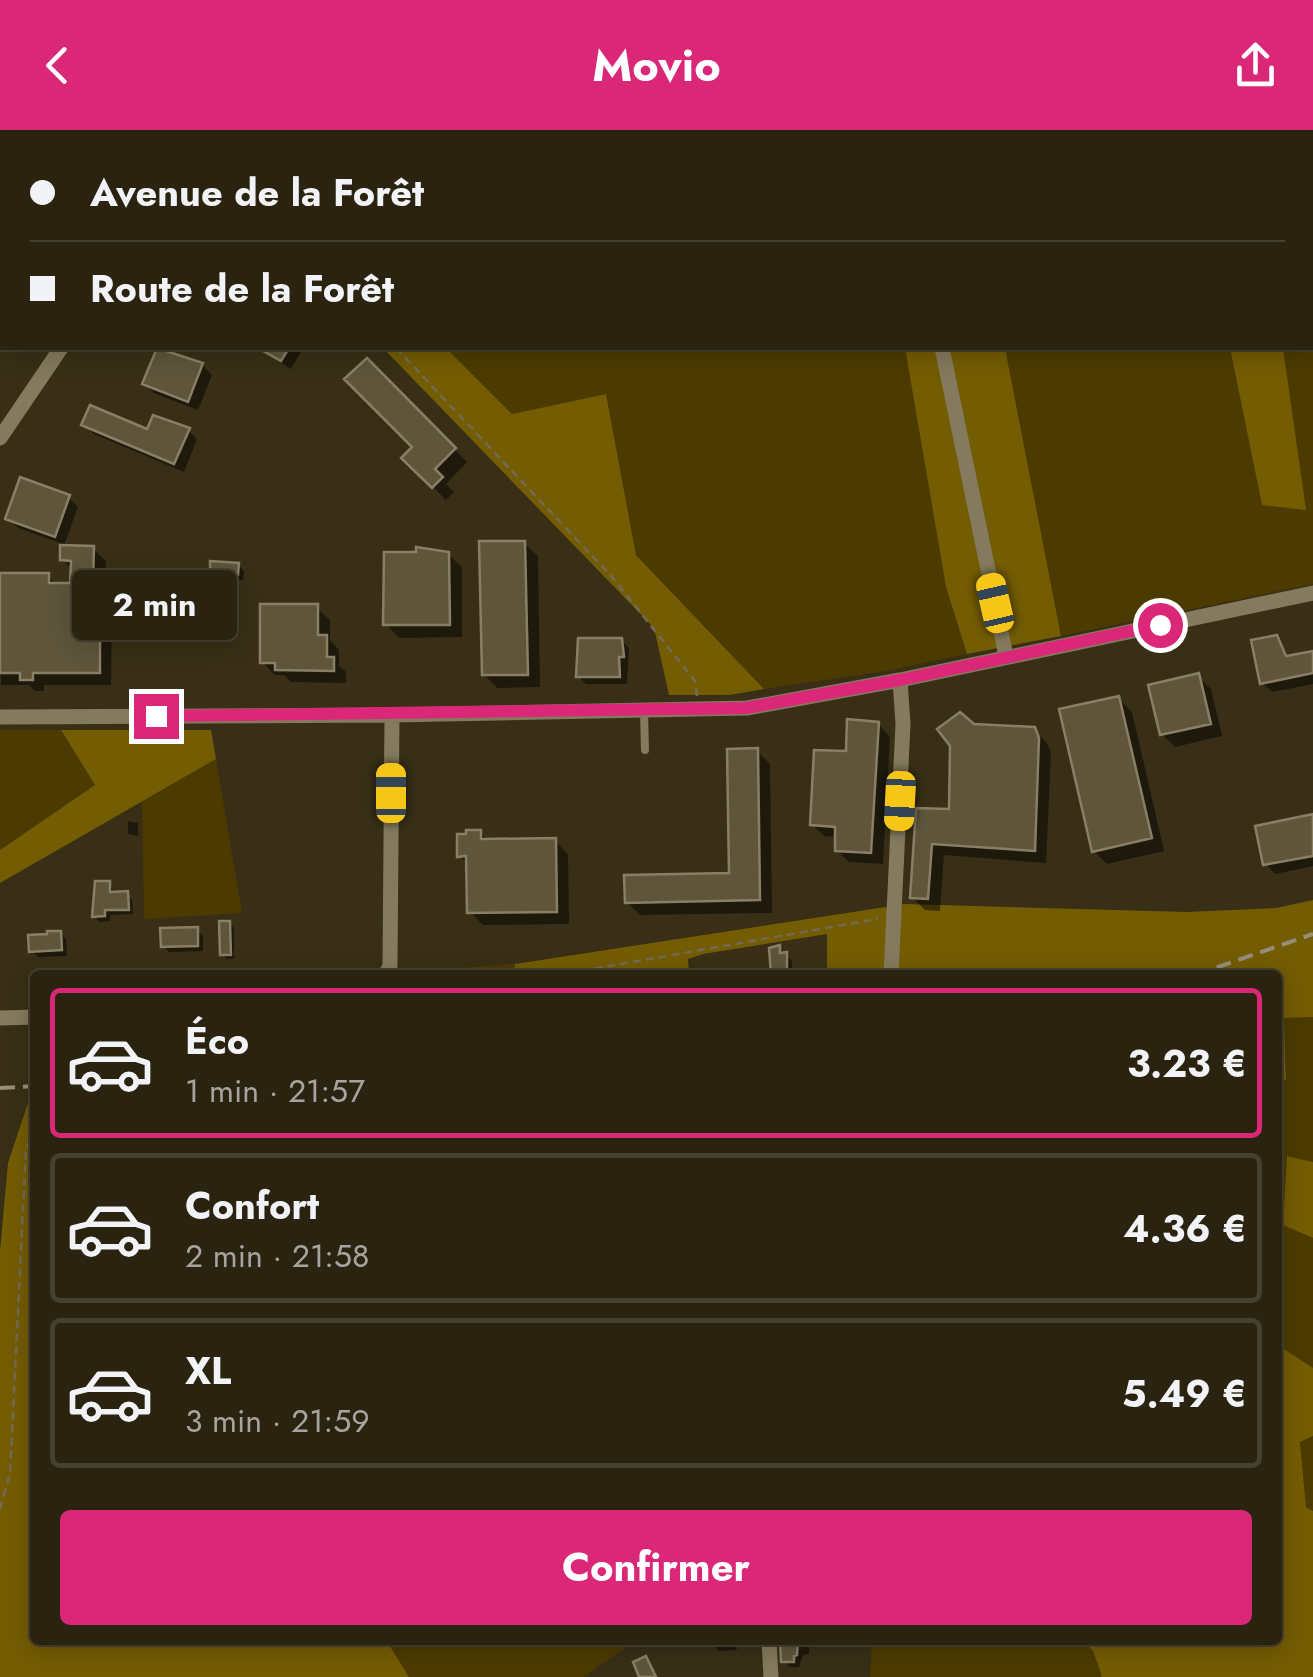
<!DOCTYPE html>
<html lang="fr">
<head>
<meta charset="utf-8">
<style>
	body { margin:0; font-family:Jost,sans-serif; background:#322b19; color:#f1f3f6; height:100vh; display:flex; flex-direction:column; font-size:38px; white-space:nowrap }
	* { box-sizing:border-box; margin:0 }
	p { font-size:32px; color:#a5a49f }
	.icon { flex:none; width:55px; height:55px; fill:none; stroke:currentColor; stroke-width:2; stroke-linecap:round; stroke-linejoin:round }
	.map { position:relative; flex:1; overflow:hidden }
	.panel { position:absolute; left:30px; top:840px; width:1252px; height:675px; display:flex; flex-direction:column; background:#2a2310; border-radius:10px; box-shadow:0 5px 25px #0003,0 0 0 2px #464030 }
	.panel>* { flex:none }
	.banner { position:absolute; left:0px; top:0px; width:1315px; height:220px; box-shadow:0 5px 25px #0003,0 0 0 2px #464030; display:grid; align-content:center; height:220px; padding:0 30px; background:#2a2310 }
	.end { position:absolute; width:45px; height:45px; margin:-22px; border:12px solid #db2777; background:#fff; box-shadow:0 0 0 5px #fff }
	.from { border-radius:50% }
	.bubble { position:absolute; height:70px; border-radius:10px; background:#2a2310; box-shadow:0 5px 25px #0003,0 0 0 2px #464030; font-size:32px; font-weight:700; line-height:70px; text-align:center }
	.car { position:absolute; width:30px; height:60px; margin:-30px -15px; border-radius:12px; box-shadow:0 0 8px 2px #0007; background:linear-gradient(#f5c518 24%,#345 0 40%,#f5c518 0 76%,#345 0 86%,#f5c518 0) }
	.banner b { display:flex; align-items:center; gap:35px; height:95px; font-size:38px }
	.banner b+b { border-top:2px solid #464030 }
	.banner i { width:25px; height:25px; background:#f1f3f6 }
	ul { padding:18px 0 0; list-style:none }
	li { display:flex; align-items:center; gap:30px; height:150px; margin:0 20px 15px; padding:0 10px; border:5px solid #464030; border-radius:10px }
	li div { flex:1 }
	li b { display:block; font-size:38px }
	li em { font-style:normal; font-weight:700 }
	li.on { border-color:#db2777 }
	li>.icon { width:90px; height:90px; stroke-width:1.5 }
	.button { display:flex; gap:20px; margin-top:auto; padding:20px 30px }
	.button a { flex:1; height:115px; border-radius:10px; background:#db2777; color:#fff; font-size:40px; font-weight:700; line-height:115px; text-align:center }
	header { display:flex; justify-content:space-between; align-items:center; height:130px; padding:0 30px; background:#db2777; color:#fff; font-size:45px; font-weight:700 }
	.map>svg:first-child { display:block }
	.green { fill:#4c3b01 }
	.forest { fill:#745c03 }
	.shadow { fill:#0007 }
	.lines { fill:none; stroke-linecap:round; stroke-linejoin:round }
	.stream { stroke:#8d7529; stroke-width:4 }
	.building { fill:#5e553b; stroke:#897f64; stroke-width:2.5 }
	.path { stroke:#736a55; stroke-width:2.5; stroke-dasharray:8 5; stroke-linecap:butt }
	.lane { stroke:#847a5d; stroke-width:8 }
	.street { stroke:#847a5d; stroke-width:15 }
	.rail { stroke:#968e7a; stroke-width:4; stroke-dasharray:15 8; stroke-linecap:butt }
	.route { stroke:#db2777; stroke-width:12 }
</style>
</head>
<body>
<header><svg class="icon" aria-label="back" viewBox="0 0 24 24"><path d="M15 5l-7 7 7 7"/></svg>Movio<svg class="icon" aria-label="share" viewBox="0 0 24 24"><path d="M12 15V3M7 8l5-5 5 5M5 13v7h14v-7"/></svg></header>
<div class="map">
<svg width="1313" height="1547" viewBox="0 0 1313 1547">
	<rect width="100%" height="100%" fill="#382f16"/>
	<path class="green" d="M377,0h488l1,2h-490z
		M961,0h225l1,2h-225z
		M1313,177v277l-252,52 -56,-288h225l32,156 43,5 -22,-161h29z
		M446,218h459l41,239 21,67 -81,17 -122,18 -128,-134 -30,-161 -94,20z
		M0,600h61l34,55 -95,65z
		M216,629l26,154 -98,6 -2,-117z
		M515,834l-1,11h-81v-5z
		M1313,887v145l-25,-6 -5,68 30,14v130l-35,-23v-264l8,-2 -2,-61z
		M1313,1306v75l-7,-4 -6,-66z
		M386,1510h250l-52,37h-175z
		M894,1510h189l10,11 9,26h-232l2,-36z"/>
	<path class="forest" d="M84,0h293l-288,2z
		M383,218h63l66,66 94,-20 30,161 128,134 -34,6h-61l-15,-67z
		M905,218h100l56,288 -94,18 -21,-67z
		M1230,218h53l23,162 -44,-5z
		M61,600h150l5,29 -216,124v-33l95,-65z
		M1313,770v117l-29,1 2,62 -8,1v-106h-451v-41l-124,20 -15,5 1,16h-175l1,-11 390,-60 282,8 89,-4z
		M30,967h5v543h351l23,37h-409v-426l8,-88z
		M1287,1026l26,6v76l-30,-13z
		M1278,1215l35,23v68l-13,6 6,65 7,4v166h-211l-9,-26 -10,-11h195z"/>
	<path class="shadow" d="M0,41l2,1v53l-2,-1z
		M0,158l2,2v48l-2,-1z
		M266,218h37l-12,21 -16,-10z
		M367,231l100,101 -21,22 8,8 -8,8 -42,-42 11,-11z
		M202,235l10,10 -14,35 -44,-17 -9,-9z
		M84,295l65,7 39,-2 9,9 -13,33 -90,-38z
		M68,367l10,10 -15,41 30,1 13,12 -2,32 6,5 2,12 -1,75h-67v6h-9l-6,-6h-28l-1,-109h48l9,10h16v-16l-11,-11 1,-15 -45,-16 -10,-10z
		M524,413l14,13 2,131 -43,1 -13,-14z
		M419,424h29l14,13v70l-63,1 -13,-14z
		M238,435l6,6 -1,9 -25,-2 -6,-6z
		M316,477l14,13v20l9,10v16l7,6v11l-55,-1 -7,-7h-9l-13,-13z
		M1276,508l14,20 23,-4v30l-41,8 -10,-9z
		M621,510l8,8 -2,36h-41l-8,-8z
		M1198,546l13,13 11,47 -47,11 -13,-13z
		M1118,568l14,14 32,139 -57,13 -13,-13z
		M878,594l12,13 -7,127 -34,-2 -12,-12v-13l-13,-1 -12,-12 36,-71z
		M973,597l61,3 13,13 4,9 -5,111 -102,-8 -4,56 -15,-1 -13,-13 6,-86 33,1z
		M757,621l13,13 2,149 -132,2 -13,-13 104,-26z
		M1313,687v49l-38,8 -9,-10z
		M128,691l10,2v13l-10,-2z
		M480,703l9,8h66l13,13 1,70 -86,1 -13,-13 -1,-47 -9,-9z
		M109,753l6,11h12l5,6 1,14 -23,1v6l-10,1 -6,-6z
		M229,794l5,4v30l-7,1 -5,-5z
		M197,800l6,6v15l-34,1 -6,-6z
		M60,803l6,6 1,17 -29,1 -6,-6z
		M779,818l13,13v14h-19z
		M711,1510h23l3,10 -19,1z
		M781,1510l28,1v13l-6,1 -4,12h-9l-6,-6z"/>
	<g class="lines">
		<path class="stream" d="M178,2l2,-2"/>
	</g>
	<path class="building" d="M157,218l46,15 -15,39 -46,-18z
		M258,218h31l-8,13z
		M367,228l89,90 -21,21 8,8 -11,11 -31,-30 11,-11 -68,-68z
		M90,275l57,24 6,-14 37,13 -16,36 -93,-39z
		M20,347l50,18 -15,42 -50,-18z
		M479,411h46l3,134h-46z
		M60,415l34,1 -1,37h6l1,13v77h-67v7h-13v-7h-20v-100h49v10h21l1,-22 -11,-1z
		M416,417l33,5 1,73h-67l1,-73h32z
		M210,431l29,2 -1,12 -28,-2z
		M260,474h58v31h9v22h7v14l-59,-1v-7h-15z
		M1277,505l9,21 27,-5v22l-53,11 -9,-44z
		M578,508h44l2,19h-5l1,20h-44z
		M1199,543l12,51 -51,11 -12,-50z
		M1119,566l33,142 -60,14 -33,-143z
		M960,582l14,12 61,3 4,11 -4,113 -103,-7 -4,55 -18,-1 6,-90 33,1 1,-63 -13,-17z
		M847,589l32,3 -8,131 -36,-2v-24l-25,-2 4,-75 32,1z
		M758,618l2,152 -135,3 -1,-28 105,-2 -2,-124z
		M1313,684v42l-50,9 -8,-39z
		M466,700h15v9l75,-1 1,74 -90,1 -1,-57 -9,1v-23h9z
		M95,751h15v11l18,-1 1,19h-24v6l-13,1z
		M219,791h11l1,34h-11z
		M198,797v19l-37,1 -1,-19z
		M47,801h14l1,19 -33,2 -1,-17 19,-1z
		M780,815v8l7,-1v23h-16l-2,-27z
		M780,1510h18l-1,15 -3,1v6h-13z
		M646,1526l10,21h-17l-6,-15z"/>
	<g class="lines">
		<path class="path" d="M126,0l4,2
			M364,2l1,-2
			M396,218l216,229 83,104 2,15
			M530,845l45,-3 303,-53
			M0,1379l10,-36 16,-324 9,-19"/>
		<path class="lane" d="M644,581l1,39"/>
		<path class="street" d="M902,0v2
			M942,218l64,308
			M0,308l61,-90
			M0,587l392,-2 355,-7 153,-28 413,-87
			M385,845l5,-9 2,-251
			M891,845l12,-251 -3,-44
			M0,888l35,-1
			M769,1510l2,37"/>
		<path class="rail" d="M1195,845l118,-41
			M0,958l35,-2"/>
	</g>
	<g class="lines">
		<path class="route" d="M156,586l590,-8 154,-28 260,-55"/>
	</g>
</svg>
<i class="end from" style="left:1160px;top:495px"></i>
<i class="end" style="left:156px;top:586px"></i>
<div class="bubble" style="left:72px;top:440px;width:165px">2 min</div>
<i class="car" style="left:995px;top:473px;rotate:347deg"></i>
<i class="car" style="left:391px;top:663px;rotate:0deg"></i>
<i class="car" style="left:900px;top:671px;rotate:183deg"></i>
<div class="banner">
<b><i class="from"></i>Avenue de la Forêt</b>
<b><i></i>Route de la Forêt</b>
</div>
<section class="panel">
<ul>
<li class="on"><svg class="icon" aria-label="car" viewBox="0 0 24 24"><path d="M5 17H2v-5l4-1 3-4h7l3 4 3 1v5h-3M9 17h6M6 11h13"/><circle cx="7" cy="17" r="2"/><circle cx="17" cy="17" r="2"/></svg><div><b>Éco</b><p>1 min · 21:57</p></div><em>3.23 €</em></li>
<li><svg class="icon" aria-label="car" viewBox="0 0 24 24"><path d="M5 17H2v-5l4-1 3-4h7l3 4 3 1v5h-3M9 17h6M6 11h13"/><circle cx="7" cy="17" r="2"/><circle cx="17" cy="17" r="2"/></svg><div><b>Confort</b><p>2 min · 21:58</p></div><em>4.36 €</em></li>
<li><svg class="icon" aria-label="car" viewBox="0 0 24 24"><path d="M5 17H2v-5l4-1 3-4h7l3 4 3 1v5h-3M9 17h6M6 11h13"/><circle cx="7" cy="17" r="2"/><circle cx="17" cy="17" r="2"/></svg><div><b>XL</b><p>3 min · 21:59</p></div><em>5.49 €</em></li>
</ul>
<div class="button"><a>Confirmer</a></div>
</section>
</div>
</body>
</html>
